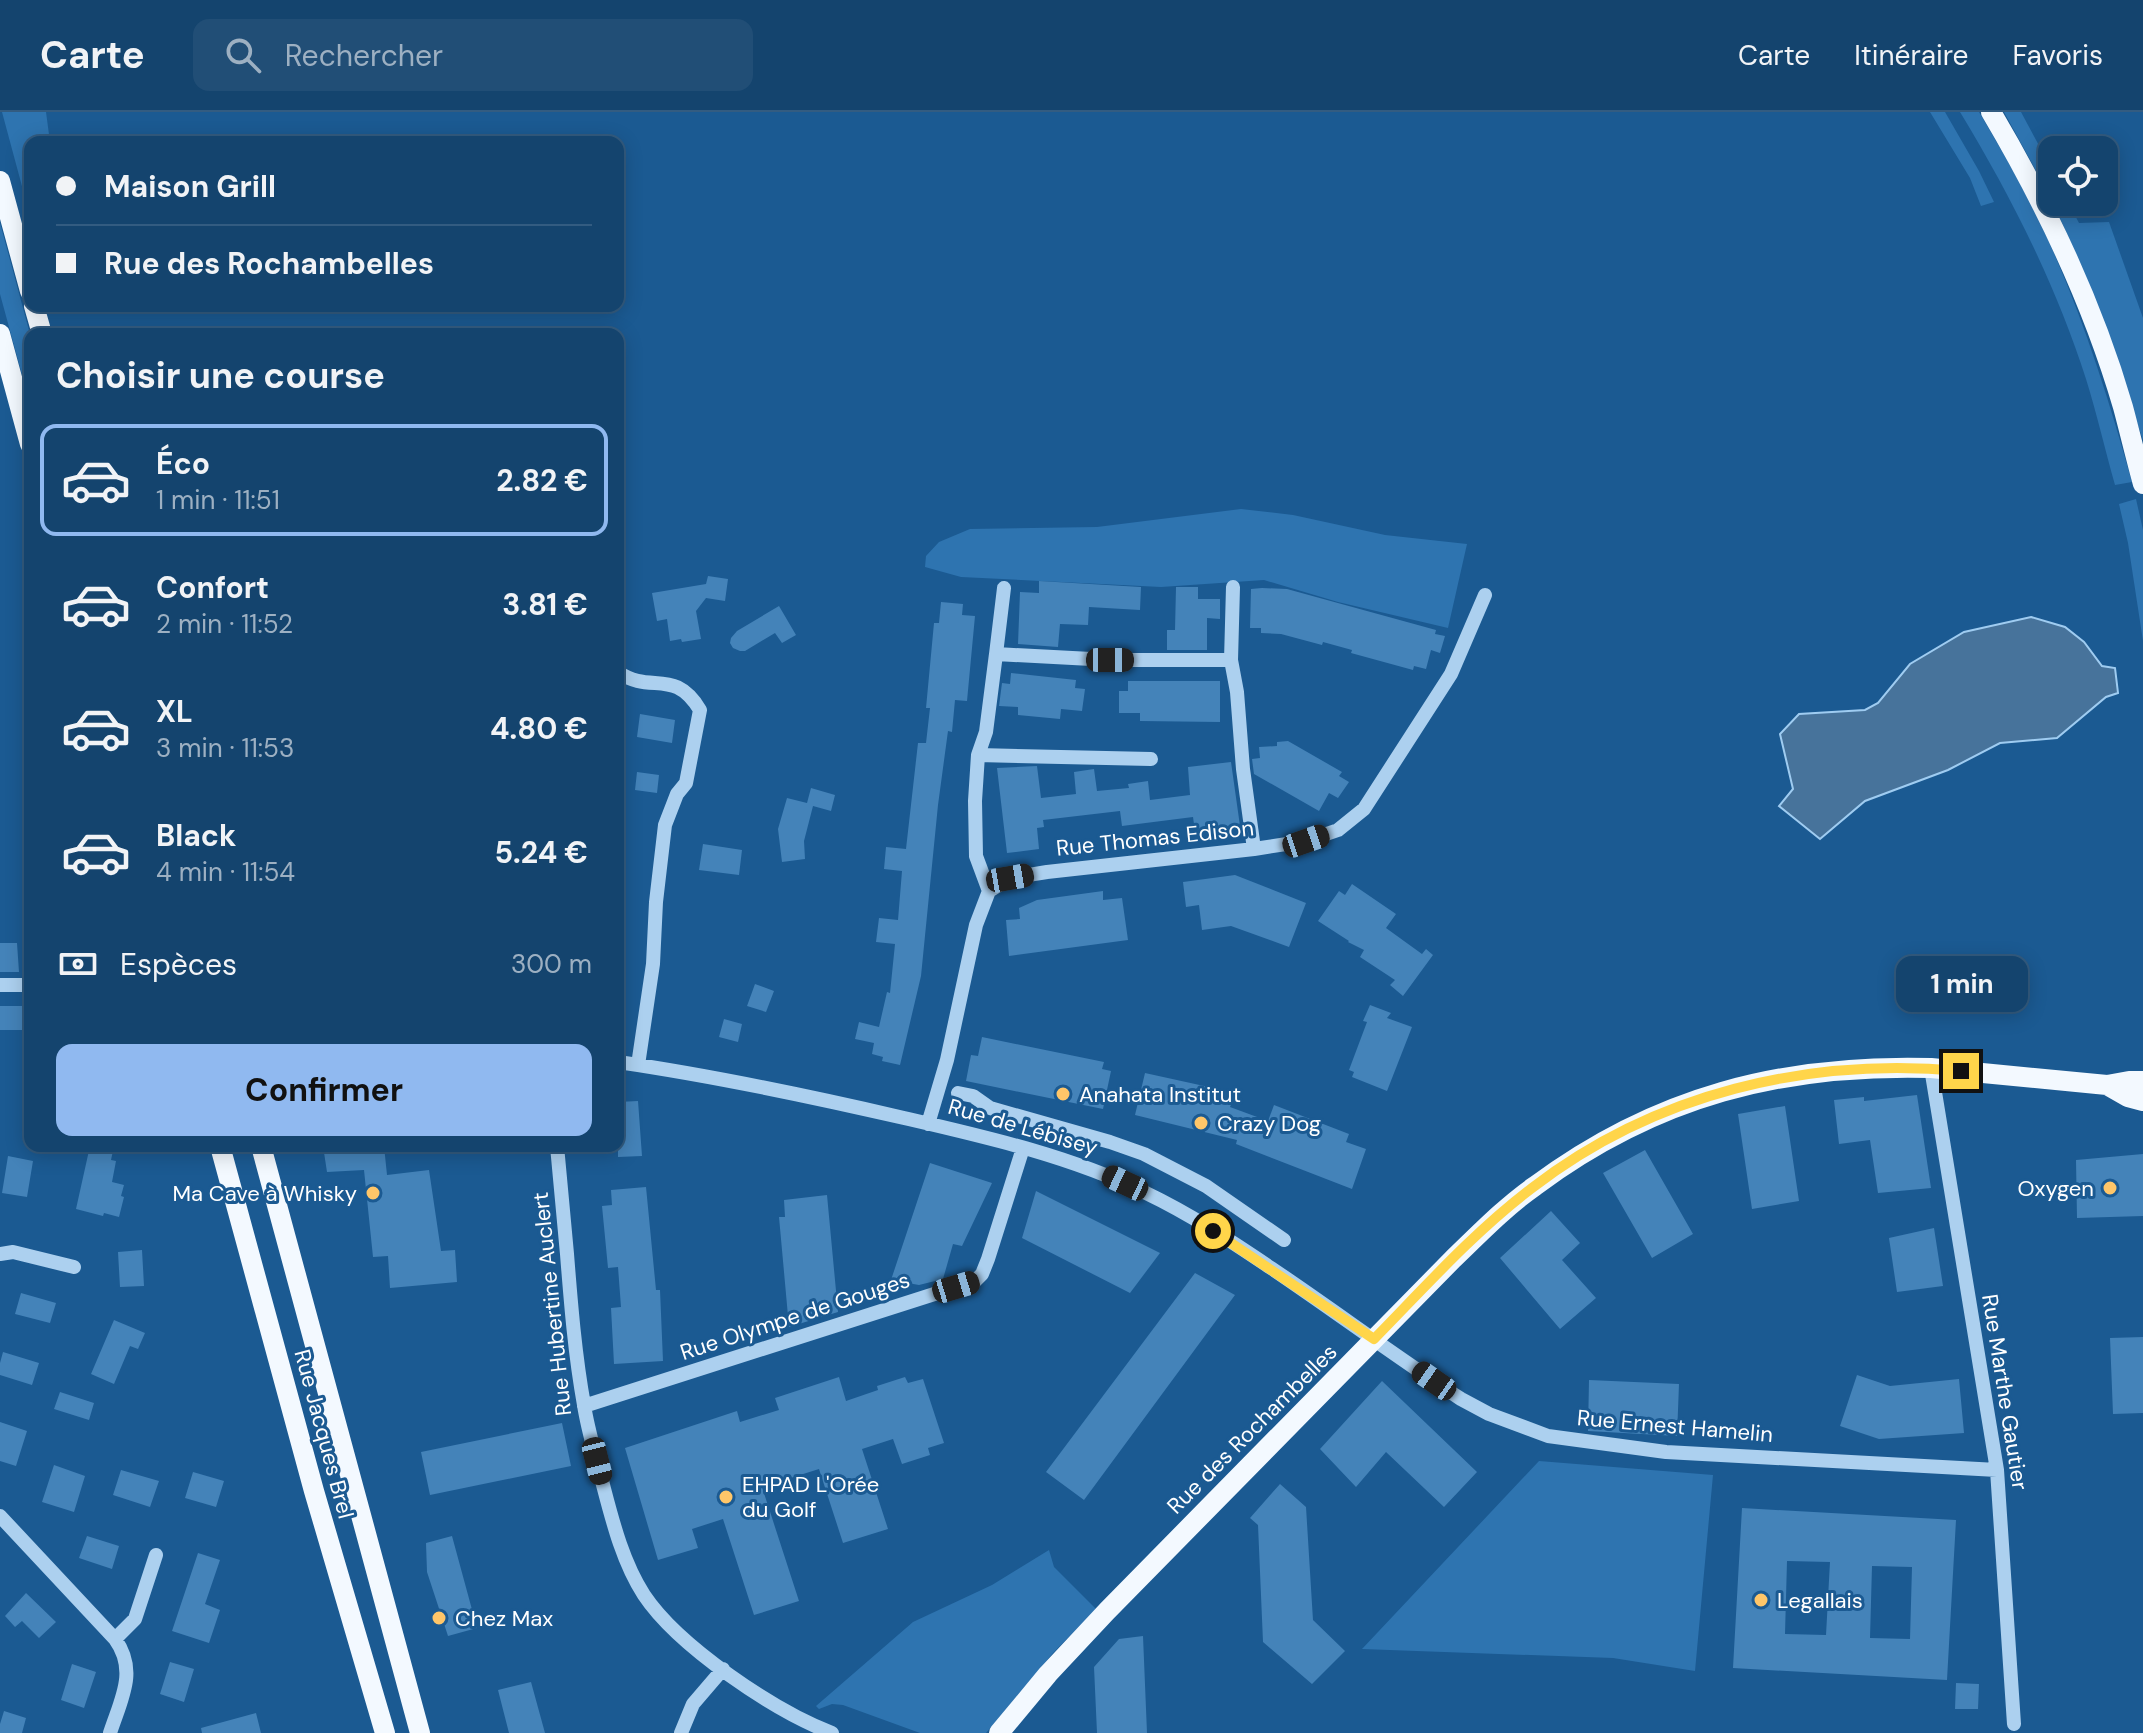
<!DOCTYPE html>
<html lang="fr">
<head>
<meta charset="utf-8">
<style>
	body { margin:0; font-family:"DM Sans",sans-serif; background:#214e76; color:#f1f3f6; height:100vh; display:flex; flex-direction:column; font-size:30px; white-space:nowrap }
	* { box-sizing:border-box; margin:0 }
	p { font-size:26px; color:#9db0c2 }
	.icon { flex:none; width:44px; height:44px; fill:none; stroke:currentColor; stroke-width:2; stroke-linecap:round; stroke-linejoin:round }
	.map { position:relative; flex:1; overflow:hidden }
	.side { position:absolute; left:24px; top:216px; width:600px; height:824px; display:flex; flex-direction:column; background:#14446e; border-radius:16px; box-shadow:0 4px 20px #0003,0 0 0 2px #335c81 }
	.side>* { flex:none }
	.guide { position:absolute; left:24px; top:24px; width:600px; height:176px; border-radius:16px; box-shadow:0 4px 20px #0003,0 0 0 2px #335c81; display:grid; align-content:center; height:176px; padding:0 32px; background:#14446e }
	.fabs { position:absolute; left:2038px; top:24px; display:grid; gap:16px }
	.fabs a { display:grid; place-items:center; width:80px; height:80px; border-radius:16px; background:#14446e; box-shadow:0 4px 20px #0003,0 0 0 2px #335c81; font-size:40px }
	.end { position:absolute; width:36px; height:36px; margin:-18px; border:10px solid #ffd54a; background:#111; box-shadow:0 0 0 4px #111 }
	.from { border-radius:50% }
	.bubble { position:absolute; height:56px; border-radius:16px; background:#14446e; box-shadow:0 4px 20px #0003,0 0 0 2px #335c81; font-size:26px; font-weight:700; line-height:56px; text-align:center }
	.car { position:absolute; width:24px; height:48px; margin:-24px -12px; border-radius:10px; box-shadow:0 0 6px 2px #0007; background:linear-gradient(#222 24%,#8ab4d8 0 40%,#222 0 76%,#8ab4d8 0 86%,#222 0) }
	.guide b { display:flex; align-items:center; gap:28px; height:76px; font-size:30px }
	.guide b+b { border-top:2px solid #335c81 }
	.guide i { width:20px; height:20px; background:#f1f3f6 }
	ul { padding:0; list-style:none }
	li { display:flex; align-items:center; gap:24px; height:112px; margin:0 16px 12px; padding:0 16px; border:4px solid transparent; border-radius:16px }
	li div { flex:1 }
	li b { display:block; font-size:30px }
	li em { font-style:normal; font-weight:700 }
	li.on { border-color:#90b9f0 }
	li>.icon { width:72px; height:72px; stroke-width:1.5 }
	h2 { padding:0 32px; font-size:36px; line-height:96px }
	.pay { display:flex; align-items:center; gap:20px; height:88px; padding:0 32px; font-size:30px }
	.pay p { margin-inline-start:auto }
	.action { display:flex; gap:16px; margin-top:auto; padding:16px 32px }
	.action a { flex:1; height:92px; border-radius:16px; background:#90b9f0; color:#111; font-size:32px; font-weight:700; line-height:92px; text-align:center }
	header { display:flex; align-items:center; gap:48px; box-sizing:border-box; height:112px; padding:0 40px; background:#14446e; border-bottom:2px solid #335c81 }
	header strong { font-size:38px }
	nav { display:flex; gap:44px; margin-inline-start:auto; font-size:28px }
	.search { width:560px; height:72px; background:#214e76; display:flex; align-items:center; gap:20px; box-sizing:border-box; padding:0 28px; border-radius:16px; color:#9db0c2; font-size:30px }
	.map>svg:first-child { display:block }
	.green { fill:#2e74b0 }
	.water { fill:#47739b; stroke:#9fccf1; stroke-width:2 }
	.building { fill:#4483b9; fill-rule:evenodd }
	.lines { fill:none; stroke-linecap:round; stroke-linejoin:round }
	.minor { stroke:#acd0ef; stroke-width:14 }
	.major { stroke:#f3f9ff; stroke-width:20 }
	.route { stroke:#ffd54a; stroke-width:10 }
	.poi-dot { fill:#ffc669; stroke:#1b5a92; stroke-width:3 }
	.labels { text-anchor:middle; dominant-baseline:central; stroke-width:6; stroke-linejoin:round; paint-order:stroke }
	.street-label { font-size:22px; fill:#fff; stroke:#1b5a92 }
	.poi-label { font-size:22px; fill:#fff; stroke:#1b5a92; text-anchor:start }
</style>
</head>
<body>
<header>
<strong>Carte</strong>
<div class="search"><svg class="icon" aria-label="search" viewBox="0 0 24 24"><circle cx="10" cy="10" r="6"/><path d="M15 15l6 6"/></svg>Rechercher</div>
<nav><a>Carte</a><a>Itinéraire</a><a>Favoris</a></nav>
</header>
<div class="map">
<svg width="2143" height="1621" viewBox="0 0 2143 1621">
	<rect width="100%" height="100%" fill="#1b5a92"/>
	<path class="green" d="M2,0h44l4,30h-20v74z
		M1930,0h15l34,59 15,31 -13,4 -11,-28z
		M1960,0h19c25,42 50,85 70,130 35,78 60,158 83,240l-17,3c-10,-35 -18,-71 -29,-106 -30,-94 -75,-183 -126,-267z
		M2004,0h17l31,58v30z
		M2053,90h15l11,21 30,-1 34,96v122l-52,-151z
		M0,111l30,111v70l-30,-110z
		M2136,387l7,31v111l-15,-98 -9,-39z
		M1241,397l52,6 92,20 82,9 -19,84 -110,-26 -74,-22 -103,7 -200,-10 -36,-10 1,-11 13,-14 31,-13 127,-2z
		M1539,1349l174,14 -18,196 -82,-13 -251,-9z
		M1049,1438l5,17 42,42 -43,44 -67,80h-66l-77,-28 -11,-1 -13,5 -3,-3 97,-84 79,-37z"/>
	<path class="water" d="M2031,505l34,10 19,15 18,24 13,2 3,25 -12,4 -49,41 -57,5 -52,27 -83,31 -45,38 -41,-33 14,-17 -13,-55 19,-20 66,-4 13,-7 32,-39 54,-32z"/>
	<path class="building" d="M708,464l20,3 -3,22 -19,-3 -10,13 5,28 -19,3 -1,-3 -11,2 -3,-22 -10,2 -5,-28 54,-9z
		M1039,469l102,6 -1,23 -51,-3 -1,18 -28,-1 -2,23 -40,-3 2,-52 19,1z
		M1176,475h22v12h22v20l-13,-1v32h-40v-20h8z
		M1262,476l25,1 149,41 -1,4 10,2 -5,17 -9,-3 -5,19 -12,-3 -1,4 -62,-17 1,-3 -29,-8 -1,3 -41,-11 -20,-1v-5h-11l1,-39z
		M941,490l22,2 -1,11 13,1 -8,85 -12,-1 -3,32 -4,-1 -10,74 -17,171 -21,89 -18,-4 1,-4 -11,-3 2,-11 -19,-4 4,-17 20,5 8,-35 3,1 5,-49 -19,-2 3,-24 19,2 4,-49 -18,-2 2,-22 20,2 12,-106h8l4,-35h-4l8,-85h5z
		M779,494l17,29 -14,8 -7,-10 -30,18h-5l-7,-3 -3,-5 1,-5 6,-7z
		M1011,561l65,7 -1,8 10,1 -3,22 -21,-2 -1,10 -42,-4v-8l-19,-1 3,-23 8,1z
		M1128,569h92v41l-80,-1v-8h-21v-22h9z
		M640,602l35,6 -3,23 -35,-6z
		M1288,629l54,31 -3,4 10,6 -11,16 -9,-5 -10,18 -65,-37 -2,-15 8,-1 -1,-11 18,-1v-4z
		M1231,650l9,64 -45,5 -2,-14 -71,9 -2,-15 -77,9 1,7 -7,1 2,21 -32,4 -10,-85 40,-2 4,32 35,-4 -2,-22 20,-3 3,22 32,-3 -1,-4 20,-3 2,19 40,-5 -2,-28z
		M637,660l22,3 -2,18 -22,-3z
		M811,676l24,7 -4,16 -18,-5 -9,35 1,18 -23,3 -4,-33 9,-31 20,5z
		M703,732l39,6 -3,25 -40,-5z
		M1235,763l71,28 -17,44 -58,-21 -29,4 -3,-25 -13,2 -3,-25z
		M1352,772l44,30 -10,14 36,26 4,-5 7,6 -30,41 -13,-11 5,-5 -35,-23 4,-7 -16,-8 1,-1 -31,-20 21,-30 6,4z
		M1103,779v9l19,-2 6,42 -119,16 -3,-36 14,-1 -1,-11 18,-8z
		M0,831h17l2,29h-19z
		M755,872l19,7 -8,21 -19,-6z
		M1370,893l21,8 -4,5 25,9 -25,64 -35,-14 2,-5 -5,-2 18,-48 -4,-1z
		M0,894h30v24h-30z
		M724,907l18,5 -4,18 -19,-5z
		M982,925l122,25 -2,7 9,2 -8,38 -137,-28 5,-26 7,1z
		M1145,961l91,20 -6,14 38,14 6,-16 75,29 -3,8 20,7 -14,40 -116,-45 1,-4 -102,-25z
		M1917,983l14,93 -53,5 -8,-53 -31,4 -5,-44 30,-3v4z
		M638,989l4,55 -24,1v-55z
		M1785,994l14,95 -47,8 -14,-95z
		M90,1034h24l-3,14 5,1 -4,21 12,3 -3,11 3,1 -5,20 -15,-4 -1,3 -27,-7z
		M323,1034h61l3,29 42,-5 12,81 14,-1 2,32 -67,6 -2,-32 -15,1 -9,-87 -37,2z
		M1645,1038l48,84 -41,24 -49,-85z
		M2143,1042v62l-66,2 -1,-58z
		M8,1044l25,5 -6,36 -25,-4z
		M930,1051l62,20 -30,63 -9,-2 -10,35 -24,6 -28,-5z
		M646,1075l10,103h4l3,71 -49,3 -3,-56 10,-1 -3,-40 -10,1 -6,-62 10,-1 -1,-15z
		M1036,1079l124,62 -30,40 -108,-55z
		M827,1083l11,117 -49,15 -10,-110h6l-1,-17z
		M1551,1099l29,32 -18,17 34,38 -36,31 -60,-71z
		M1934,1116l9,58 -46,6 -8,-54z
		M142,1138l2,36 -24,1 -2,-35z
		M1195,1161l40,22 -151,205 -38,-28z
		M21,1181l35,10 -6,20 -35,-9z
		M114,1208l31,13 -7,16 -8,-3 -16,38 -23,-10z
		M2143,1225v76l-30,1 -3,-76z
		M3,1240l36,11 -7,22 -32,-10v-12z
		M1857,1263l33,11 69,-7 5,54 -85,6 -39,-13z
		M839,1265l7,24 32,-11 -1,-4 28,-9 3,6 15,-4 21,64 -16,5 2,7 -28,9 -9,-25 -31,10 26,80 -45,14 -24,-74 -57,18 37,114 -45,14 -31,-96 -31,10 6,19 -40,12 -33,-112 112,-37 3,11 39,-12 -4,-12z
		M1589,1268l90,4 -2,52 -89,-5z
		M1382,1269l95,91 -33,35 -58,-55 -30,35 -36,-38z
		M60,1280l34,11 -5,17 -35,-11z
		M0,1310l27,9 -11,35 -16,-5z
		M562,1311l9,43 -141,29 -9,-43z
		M54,1353l31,11 -11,36 -32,-10z
		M121,1358l38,11 -9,26 -37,-12z
		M193,1360l31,9 -8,26 -31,-9z
		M1280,1372l26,23 7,113 32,31 -33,33 -49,-42 -5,-117 -8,-7z
		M1742,1396l214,12 -9,160 -214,-12zM1787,1449l43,1 -4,73 -41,-1zM1872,1454l40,1 -2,72 -40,-1z
		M87,1424l32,10 -7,23 -33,-11z
		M452,1424l25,92 -29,8 -21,-64 -1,-29z
		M198,1441l22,7 -15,44 15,6 -11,33 -37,-12z
		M26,1481l30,29 -17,16 -17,-17 -7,6 -10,-11z
		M1143,1524l4,97h-50l-3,-66 25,-28z
		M170,1550l24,7 -10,33 -24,-8z
		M72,1552l24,8 -12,36 -23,-8z
		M531,1570l14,51h-36l-11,-43z
		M1956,1571l23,1 -1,25h-23z
		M4,1599l22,7 -4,15h-22v-9z
		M256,1601l5,20h-59l-1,-5z"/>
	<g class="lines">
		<path class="minor" d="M1233,475l-2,73 6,32 6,77 11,80
			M996,542l8,-66
			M618,560c33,23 56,-5 82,38l-14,73 -9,11 -12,31 -9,77 -3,62 -15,101
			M978,643l173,4
			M989,779l-13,-35 -1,-55 3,-46 8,-23 10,-78 114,6h121
			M0,873h30
			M618,950c96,14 191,34 286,56 82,19 166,38 242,75 44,21 85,48 125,75 64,43 125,89 190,131l28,15 59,22 118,16 331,18
			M1931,956l66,402 17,254
			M958,981l15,3 17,12 120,34 34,12 62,32 78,54
			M928,1012l19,-64 29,-135 13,-34 21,-13 37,-6 207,-23 52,-8 32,-11 26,-21 87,-135 34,-79
			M557,1034c3,36 7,72 10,108 4,51 8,101 17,151 4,26 12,51 18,76 10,38 20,80 42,114 34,51 130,116 188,138
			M0,1142l13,-2 61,15
			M584,1294l391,-125 7,-7 6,-15 35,-111
			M0,1404l115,123c23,32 6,60 -5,94
			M115,1527l20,-20 21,-64
			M681,1621l12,-29 30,-35"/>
		<path class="major" d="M1991,0c55,93 102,192 132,295 7,26 13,52 20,77
			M0,69l30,110
			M34,194l8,28
			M0,222l30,110
			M2107,973l21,12 15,4
			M220,1034l94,345 71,242
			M261,1034l159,587
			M999,1621l49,-59 59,-63 346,-352c26,-25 52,-52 82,-73 121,-90 247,-122 396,-118l176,17 22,-4h14"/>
	</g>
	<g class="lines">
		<path class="route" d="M1213,1119l161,108c51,-52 100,-107 158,-151 123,-95 276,-131 429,-117"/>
	</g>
	<g class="poi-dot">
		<circle cx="1063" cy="982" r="8"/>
		<circle cx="1201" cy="1011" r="8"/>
		<circle cx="2110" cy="1076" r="8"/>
		<circle cx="373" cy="1081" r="8"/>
		<circle cx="726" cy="1385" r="8"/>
		<circle cx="1761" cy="1488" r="8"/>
		<circle cx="439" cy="1506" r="8"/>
	</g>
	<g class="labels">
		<g class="street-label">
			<text transform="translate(1155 726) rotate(-6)">Rue Thomas Edison</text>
			<text transform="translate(1023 1015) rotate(16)">Rue de Lébisey</text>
			<text transform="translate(552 1192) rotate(-96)">Rue Hubertine Auclert</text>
			<text transform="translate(795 1204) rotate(-18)">Rue Olympe de Gouges</text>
			<text transform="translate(2005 1280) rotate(81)">Rue Marthe Gautier</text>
			<text transform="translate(1675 1314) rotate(5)">Rue Ernest Hamelin</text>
			<text transform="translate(1252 1317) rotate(-45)">Rue des Rochambelles</text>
			<text transform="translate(324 1322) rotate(75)">Rue Jacques Brel</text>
		</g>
		<g class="poi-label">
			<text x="1079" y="982">Anahata Institut</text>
			<text x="1217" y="1011">Crazy Dog</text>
			<text x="2094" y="1076" text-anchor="end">Oxygen</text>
			<text x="357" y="1081" text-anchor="end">Ma Cave à Whisky</text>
			<text x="742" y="1372">EHPAD L'Orée<tspan x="742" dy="25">du Golf</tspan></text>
			<text x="1777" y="1488">Legallais</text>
			<text x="455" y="1506">Chez Max</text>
		</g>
	</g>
</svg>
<div class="fabs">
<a><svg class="icon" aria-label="locate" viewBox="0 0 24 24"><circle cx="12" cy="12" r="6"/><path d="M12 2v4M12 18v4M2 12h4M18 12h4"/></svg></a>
</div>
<i class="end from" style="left:1213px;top:1119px"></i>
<i class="end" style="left:1961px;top:959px"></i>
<div class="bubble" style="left:1896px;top:844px;width:132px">1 min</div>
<i class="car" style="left:1110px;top:548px;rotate:90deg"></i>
<i class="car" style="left:1306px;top:729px;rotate:71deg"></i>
<i class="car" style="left:1010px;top:766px;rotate:80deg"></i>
<i class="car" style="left:1125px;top:1071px;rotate:295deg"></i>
<i class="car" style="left:956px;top:1175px;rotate:73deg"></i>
<i class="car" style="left:1434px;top:1269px;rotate:305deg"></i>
<i class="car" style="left:597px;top:1349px;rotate:166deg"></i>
<div class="guide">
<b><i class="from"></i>Maison Grill</b>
<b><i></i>Rue des Rochambelles</b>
</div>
<section class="side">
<h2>Choisir une course</h2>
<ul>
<li class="on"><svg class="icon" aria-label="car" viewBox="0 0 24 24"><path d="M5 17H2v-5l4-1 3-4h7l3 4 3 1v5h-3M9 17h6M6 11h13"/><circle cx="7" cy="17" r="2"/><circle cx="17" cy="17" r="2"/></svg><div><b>Éco</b><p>1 min · 11:51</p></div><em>2.82 €</em></li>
<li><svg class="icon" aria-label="car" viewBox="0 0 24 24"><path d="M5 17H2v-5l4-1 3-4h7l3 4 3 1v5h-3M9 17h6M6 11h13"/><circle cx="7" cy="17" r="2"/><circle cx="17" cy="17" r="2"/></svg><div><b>Confort</b><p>2 min · 11:52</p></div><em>3.81 €</em></li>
<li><svg class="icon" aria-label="car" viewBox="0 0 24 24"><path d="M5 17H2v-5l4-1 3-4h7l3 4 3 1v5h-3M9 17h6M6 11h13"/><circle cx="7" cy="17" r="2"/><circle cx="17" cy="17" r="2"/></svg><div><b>XL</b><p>3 min · 11:53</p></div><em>4.80 €</em></li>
<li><svg class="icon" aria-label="car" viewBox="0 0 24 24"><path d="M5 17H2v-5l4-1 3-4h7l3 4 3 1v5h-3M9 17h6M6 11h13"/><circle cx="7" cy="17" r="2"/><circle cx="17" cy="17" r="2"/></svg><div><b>Black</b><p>4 min · 11:54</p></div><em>5.24 €</em></li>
</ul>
<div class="pay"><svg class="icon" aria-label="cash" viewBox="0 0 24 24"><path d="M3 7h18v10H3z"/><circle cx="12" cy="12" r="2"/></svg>Espèces<p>300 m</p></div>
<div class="action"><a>Confirmer</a></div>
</section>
</div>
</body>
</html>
